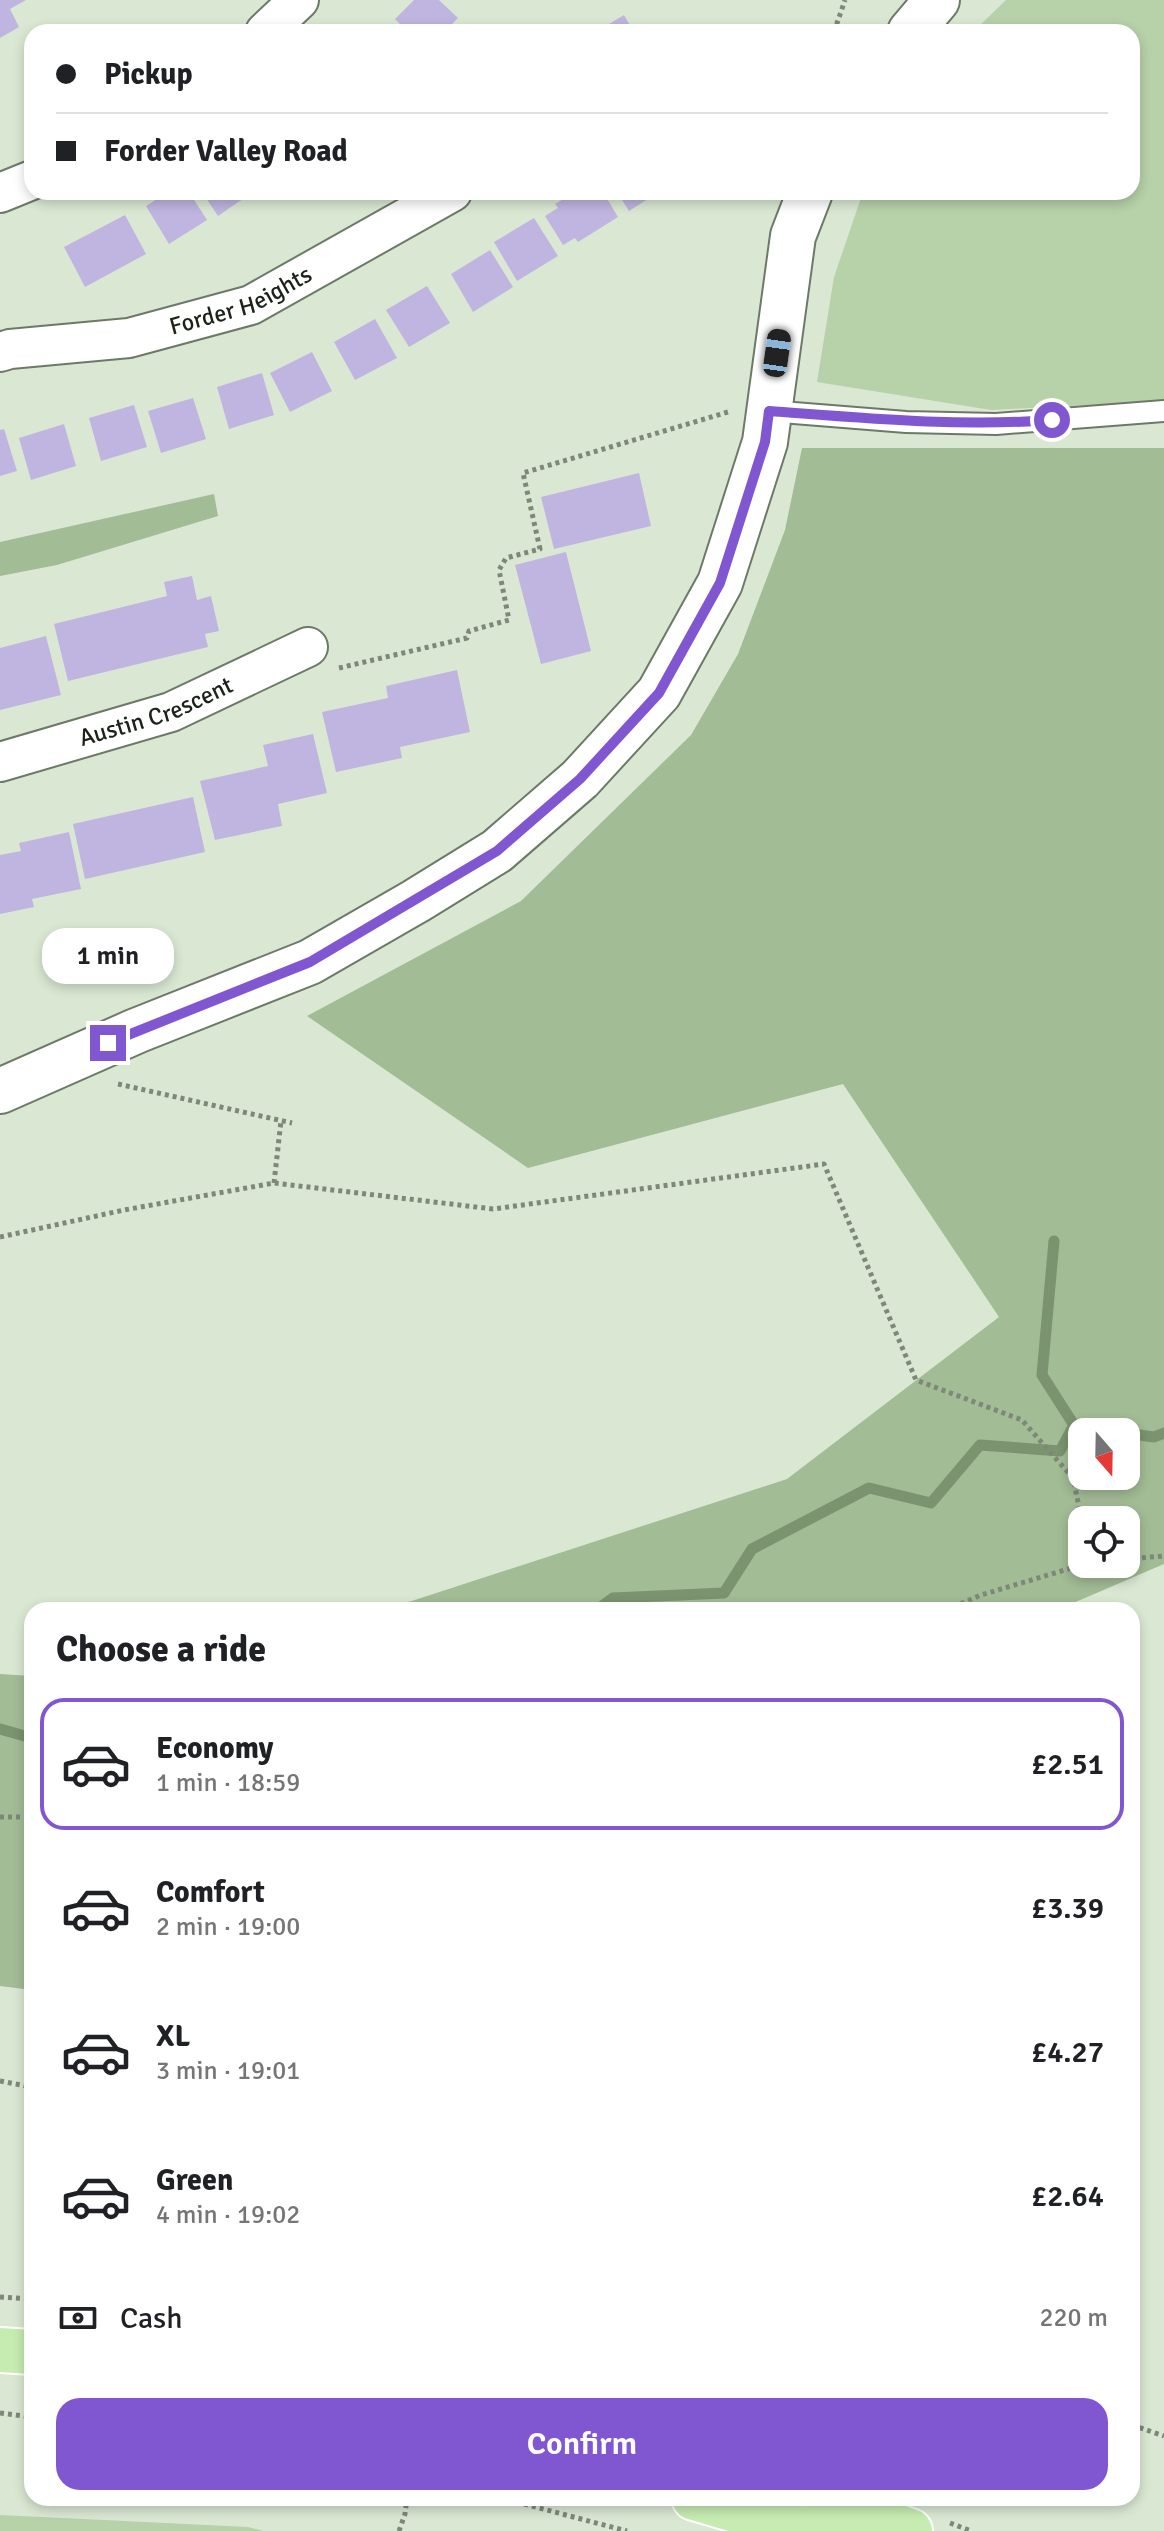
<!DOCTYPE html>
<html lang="en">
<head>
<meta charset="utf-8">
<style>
	body { margin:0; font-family:Signika,sans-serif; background:#f6f6f6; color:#202124; height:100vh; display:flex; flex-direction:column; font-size:30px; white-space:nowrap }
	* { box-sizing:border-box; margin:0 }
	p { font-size:26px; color:#757577 }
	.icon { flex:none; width:44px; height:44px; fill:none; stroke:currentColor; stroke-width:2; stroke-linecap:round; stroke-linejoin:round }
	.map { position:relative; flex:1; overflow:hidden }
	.panel { position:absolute; left:24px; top:1602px; width:1116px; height:904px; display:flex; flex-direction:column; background:#fff; border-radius:24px; box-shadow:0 4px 12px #0003 }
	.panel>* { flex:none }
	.hud { position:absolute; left:24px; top:24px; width:1116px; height:176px; border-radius:24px; box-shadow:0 4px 12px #0003; display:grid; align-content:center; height:176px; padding:0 32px; background:#fff }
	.needle { width:52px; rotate:160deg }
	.controls { position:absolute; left:1068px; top:1418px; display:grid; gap:16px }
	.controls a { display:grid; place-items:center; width:72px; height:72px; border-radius:16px; background:#fff; box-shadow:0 4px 12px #0003; font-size:40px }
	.end { position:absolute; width:36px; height:36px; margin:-18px; border:10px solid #8057d0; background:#fff; box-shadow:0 0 0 4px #fff }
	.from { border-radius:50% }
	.bubble { position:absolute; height:56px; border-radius:24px; background:#fff; box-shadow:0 4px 12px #0003; font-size:26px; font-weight:600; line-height:56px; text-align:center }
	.car { position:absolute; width:24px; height:48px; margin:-24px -12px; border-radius:10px; box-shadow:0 0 6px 2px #0007; background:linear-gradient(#222 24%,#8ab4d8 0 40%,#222 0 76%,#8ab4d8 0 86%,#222 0) }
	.hud b { display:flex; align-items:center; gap:28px; height:76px; font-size:30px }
	.hud b+b { border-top:2px solid #e0e0e0 }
	.hud i { width:20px; height:20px; background:#202124 }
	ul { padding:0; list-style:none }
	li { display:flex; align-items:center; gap:24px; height:132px; margin:0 16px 12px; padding:0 16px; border:4px solid transparent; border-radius:24px }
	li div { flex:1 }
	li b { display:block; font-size:30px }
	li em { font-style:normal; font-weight:600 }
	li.active { border-color:#8057d0 }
	li>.icon { width:72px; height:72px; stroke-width:1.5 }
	h2 { padding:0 32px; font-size:36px; line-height:96px }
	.pay { display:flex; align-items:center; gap:20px; height:88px; padding:0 32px; font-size:30px }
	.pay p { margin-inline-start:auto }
	.cta { display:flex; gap:16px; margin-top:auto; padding:16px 32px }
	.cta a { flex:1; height:92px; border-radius:24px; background:#8057d0; color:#fff; font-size:32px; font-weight:600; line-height:92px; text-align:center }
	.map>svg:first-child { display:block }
	.green { fill:#b7d1a9 }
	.forest { fill:#a2bc95; fill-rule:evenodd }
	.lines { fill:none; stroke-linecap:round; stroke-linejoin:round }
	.stream { stroke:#7b936e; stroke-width:11 }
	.building { fill:#bfb5e0 }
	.lane-casing { stroke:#6d7967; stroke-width:24 }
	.street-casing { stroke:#6d7967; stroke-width:42 }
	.secondary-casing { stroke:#6d7967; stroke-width:48 }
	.primary-casing { stroke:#fff; stroke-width:48 }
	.path { stroke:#7e8879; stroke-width:5; stroke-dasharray:4 4; stroke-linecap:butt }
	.lane { stroke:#fff; stroke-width:20 }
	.street { stroke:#fff; stroke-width:38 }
	.secondary { stroke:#fff; stroke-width:44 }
	.primary { stroke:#c7ecb1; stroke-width:44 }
	.route { stroke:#8057d0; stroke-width:10 }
	.labels { text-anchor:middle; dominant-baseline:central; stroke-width:6; stroke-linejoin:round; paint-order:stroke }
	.street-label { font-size:24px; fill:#1c2119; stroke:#e7f5e0 }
</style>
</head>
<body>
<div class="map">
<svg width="1164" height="2531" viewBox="0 0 1164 2531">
	<rect width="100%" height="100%" fill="#dae8d3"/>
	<path class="green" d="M1006,0h158v401l-173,9 -174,-28 17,-105 29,-85h269v-160h-159z
		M0,2515l248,12 16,4h-264z"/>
	<path class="forest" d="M802,448h362v1116l-107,46h-673l403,-131 212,-162 -156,-233 -315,84 -221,-152 214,-115 170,-166 47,-81 47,-124zM1126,1432v44h-44v-44zM1082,1520h44v44h-44z
		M214,494l4,22 -161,49 -57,11v-34z
		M0,1674l32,2v314l-32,-4z"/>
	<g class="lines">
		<path class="stream" d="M1054,1241l-12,134 32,50
			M1126,1433l28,4 10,-4
			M597,1610l16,-12 111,-5 28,-44 117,-61 62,15 49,-58 80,6 14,-26 47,7
			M0,1729l32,9"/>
	</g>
	<path class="building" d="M0,0h26l-16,9 9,18 -19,11z
		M414,0h25l19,18 -14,14h-36l-13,-13z
		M624,15l10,17h-38z
		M168,192h21l18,28 -38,24 -23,-38z
		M202,192h51l-35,24z
		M575,192h28l15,25 -40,25 -3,-4 -12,7 -18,-29 13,-8 -3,-4z
		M617,192h42l-30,19z
		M125,215l21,39 -61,33 -21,-40z
		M534,218l24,38 -41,25 -23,-39z
		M490,250l23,37 -40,25 -22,-38z
		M427,286l23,37 -41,24 -23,-37z
		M375,319l22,39 -42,22 -21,-38z
		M312,352l20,39 -42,21 -20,-39z
		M262,373l12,42 -45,14 -12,-42z
		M193,398l13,41 -45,14 -13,-42z
		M134,405l13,42 -46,14 -12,-43z
		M64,424l12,42 -45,14 -12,-42z
		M4,429l13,42 -17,5v-46z
		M639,473l12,53 -97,23 -13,-52z
		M566,552l25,99 -50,13 -26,-99z
		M192,576l5,24 14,-4 8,35 -14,3 3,13 -140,34 -14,-57 113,-28 -3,-14z
		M46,636l15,59 -61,15v-62z
		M457,670l13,62 -70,15 2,11 -66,14 -14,-60 66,-14 -2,-12z
		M313,734l14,59 -49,11 4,22 -67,14 -15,-59 68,-15 -5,-21z
		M193,797l12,55 -120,27 -12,-55z
		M69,832l12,57 -49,10 2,8 -34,7v-59l21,-4 -2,-8z"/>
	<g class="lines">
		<g class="lane-casing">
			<path id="lane" d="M769,411l137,11 90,2 168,-13"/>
		</g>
		<g class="street-casing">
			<g id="street">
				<path d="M265,32l34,-32"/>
				<path d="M0,193l32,-13"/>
				<path id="s1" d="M0,352l10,-3 119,-11 122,-33 201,-113"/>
				<path id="s2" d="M0,762l171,-50 137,-65"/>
			</g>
		</g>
		<g class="secondary-casing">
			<path id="secondary" d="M910,32l27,-32
				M0,1091l136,-60 174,-69 106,-61 81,-50 83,-72 79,-86 61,-110 45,-141 28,-206 17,-44"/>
		</g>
		<g class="primary-casing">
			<path id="primary" d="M0,2350l32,2
				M694,2498l113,33
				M803,2529l49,-19 58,21"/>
		</g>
		<path class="path" d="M834,32l11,-32
			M339,668l128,-30 2,-7 40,-11 -10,-50 7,-12 34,-9 -17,-76 205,-61v-3
			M118,1084l174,39
			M274,1183l7,-62
			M0,1237l124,-27 150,-27 219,26 331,-45 92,216 106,40 51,58 9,43
			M1126,1559l38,-3
			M946,1610l35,-15 104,-31
			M0,1817h32
			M0,2081l32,6
			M0,2297l32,2
			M0,2413l32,4
			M1132,2425l32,11
			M501,2498l126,33
			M950,2523l21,8
			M399,2531l6,-17 2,-16"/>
		<use href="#lane" class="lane"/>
		<use href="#street" class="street"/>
		<use href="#secondary" class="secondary"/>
		<use href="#primary" class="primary"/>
	</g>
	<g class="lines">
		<path class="route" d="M108,1043l202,-81 187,-111 83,-72 79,-86 61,-110 45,-141 4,-31c95,7 188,16 283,9"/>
	</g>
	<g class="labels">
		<g class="street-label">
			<text stroke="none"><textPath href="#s1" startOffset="248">Forder Heights</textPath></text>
			<text stroke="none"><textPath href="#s2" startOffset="164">Austin Crescent</textPath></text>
		</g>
	</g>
</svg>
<div class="controls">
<a><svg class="needle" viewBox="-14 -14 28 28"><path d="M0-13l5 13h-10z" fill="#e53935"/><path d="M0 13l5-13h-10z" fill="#757577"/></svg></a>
<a><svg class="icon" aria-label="locate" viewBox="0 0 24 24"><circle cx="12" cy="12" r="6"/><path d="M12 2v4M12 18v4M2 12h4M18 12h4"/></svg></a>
</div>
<i class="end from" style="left:1052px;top:420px"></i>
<i class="end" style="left:108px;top:1043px"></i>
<div class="bubble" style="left:42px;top:928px;width:132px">1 min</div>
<i class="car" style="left:777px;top:353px;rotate:8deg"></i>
<div class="hud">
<b><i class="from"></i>Pickup</b>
<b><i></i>Forder Valley Road</b>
</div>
<section class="panel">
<h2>Choose a ride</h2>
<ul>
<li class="active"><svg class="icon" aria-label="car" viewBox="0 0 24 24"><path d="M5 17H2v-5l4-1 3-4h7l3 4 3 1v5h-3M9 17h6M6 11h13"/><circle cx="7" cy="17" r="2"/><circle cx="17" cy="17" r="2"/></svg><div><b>Economy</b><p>1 min · 18:59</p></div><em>£2.51</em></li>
<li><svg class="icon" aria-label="car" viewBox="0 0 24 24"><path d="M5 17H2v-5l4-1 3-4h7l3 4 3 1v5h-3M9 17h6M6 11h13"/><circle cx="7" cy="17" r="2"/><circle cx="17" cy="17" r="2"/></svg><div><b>Comfort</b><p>2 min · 19:00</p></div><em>£3.39</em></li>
<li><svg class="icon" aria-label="car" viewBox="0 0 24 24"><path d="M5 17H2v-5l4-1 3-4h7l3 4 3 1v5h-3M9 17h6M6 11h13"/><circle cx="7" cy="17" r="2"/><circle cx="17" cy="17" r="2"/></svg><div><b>XL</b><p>3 min · 19:01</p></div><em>£4.27</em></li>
<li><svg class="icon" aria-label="car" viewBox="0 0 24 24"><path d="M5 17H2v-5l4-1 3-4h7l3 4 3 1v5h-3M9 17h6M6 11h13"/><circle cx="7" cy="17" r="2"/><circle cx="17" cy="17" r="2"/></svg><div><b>Green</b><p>4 min · 19:02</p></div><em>£2.64</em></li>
</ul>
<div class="pay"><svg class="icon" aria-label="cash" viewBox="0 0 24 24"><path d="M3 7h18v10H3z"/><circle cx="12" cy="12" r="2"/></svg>Cash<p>220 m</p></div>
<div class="cta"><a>Confirm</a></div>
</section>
</div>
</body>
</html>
